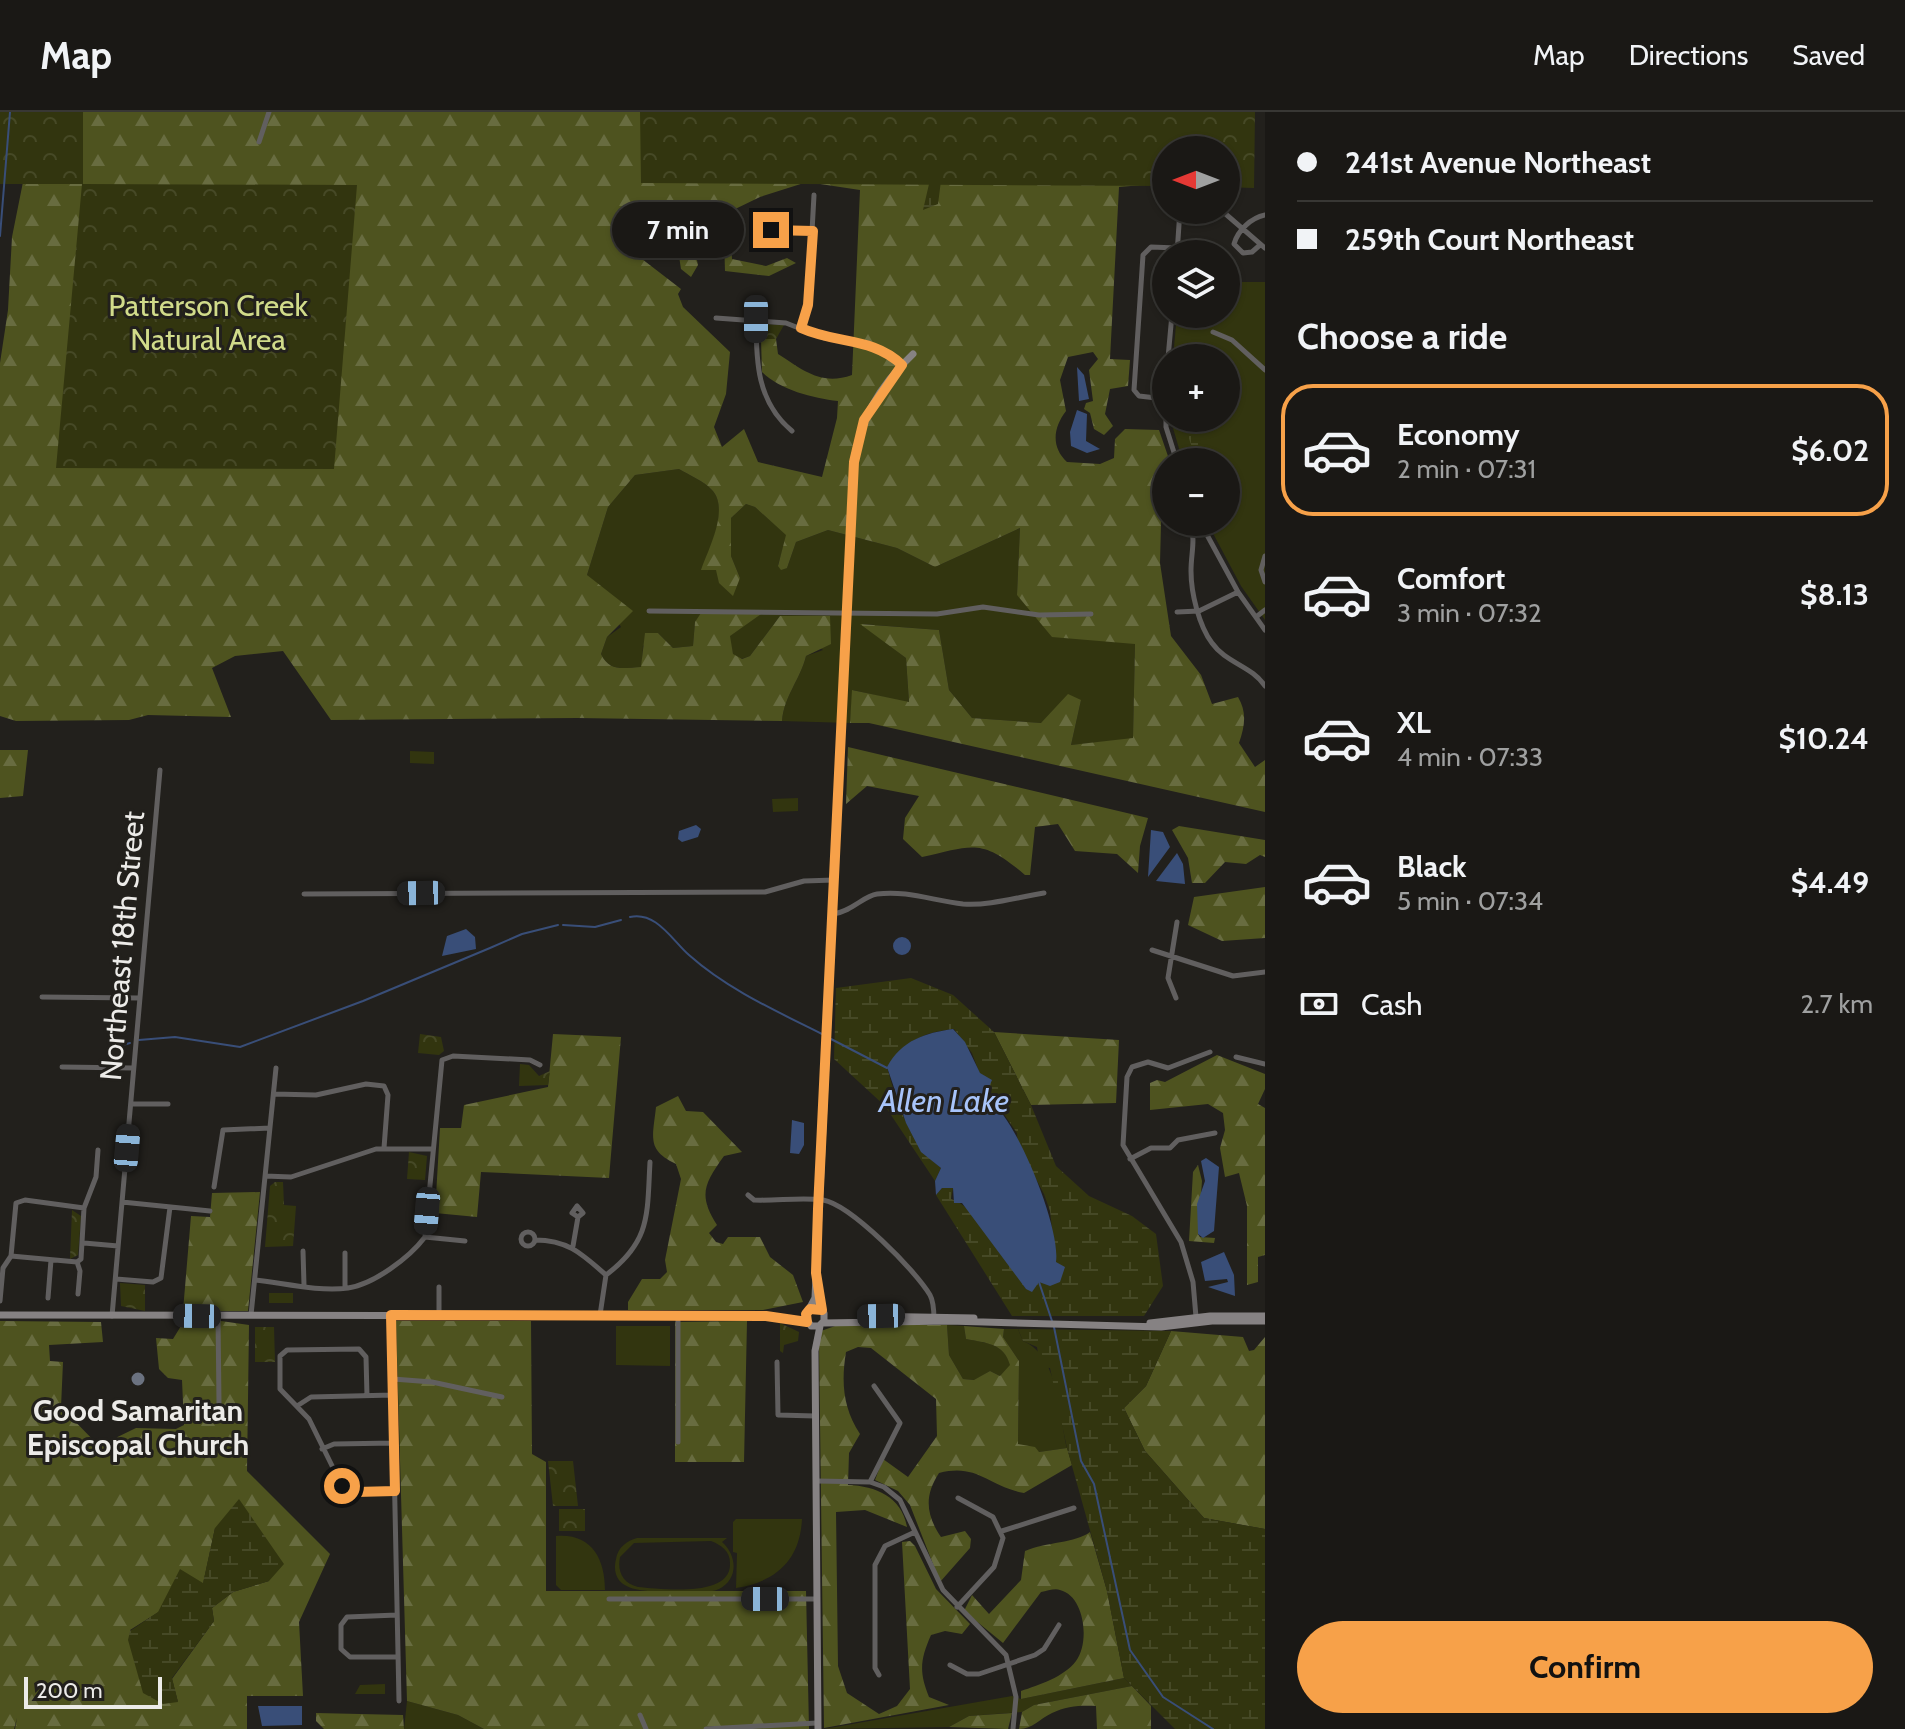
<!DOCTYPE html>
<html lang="en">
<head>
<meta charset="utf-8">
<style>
	body { margin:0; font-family:Cabin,sans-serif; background:#272522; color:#f1f3f6; height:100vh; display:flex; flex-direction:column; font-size:30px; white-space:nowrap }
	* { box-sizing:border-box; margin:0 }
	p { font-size:26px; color:#9fa0a0 }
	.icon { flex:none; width:44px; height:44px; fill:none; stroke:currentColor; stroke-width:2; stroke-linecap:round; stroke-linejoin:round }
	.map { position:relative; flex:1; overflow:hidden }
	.drawer { display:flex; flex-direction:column; background:#1a1815; width:640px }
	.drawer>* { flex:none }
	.hud { display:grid; align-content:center; height:176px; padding:0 32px; background:#1a1815 }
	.needle { width:52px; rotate:270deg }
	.controls { position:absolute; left:1152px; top:24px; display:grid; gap:16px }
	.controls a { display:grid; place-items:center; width:88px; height:88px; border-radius:50%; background:#1a1815; box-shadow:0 2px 6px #0004,0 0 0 2px #383734; font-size:40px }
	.scale { position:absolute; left:24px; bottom:20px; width:138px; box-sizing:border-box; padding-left:8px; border:4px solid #ecebe8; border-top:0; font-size:22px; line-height:28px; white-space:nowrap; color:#ecebe8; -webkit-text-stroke:6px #22201c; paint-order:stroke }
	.end { position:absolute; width:36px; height:36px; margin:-18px; border:10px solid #f7a149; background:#111; box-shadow:0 0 0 4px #111 }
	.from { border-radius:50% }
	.bubble { position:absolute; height:56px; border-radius:28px; background:#1a1815; box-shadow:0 2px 6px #0004,0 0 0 2px #383734; font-size:26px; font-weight:700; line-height:56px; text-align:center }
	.car { position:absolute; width:24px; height:48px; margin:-24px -12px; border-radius:10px; box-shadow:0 0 6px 2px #0007; background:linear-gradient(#222 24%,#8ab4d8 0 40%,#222 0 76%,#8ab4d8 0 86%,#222 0) }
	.hud b { display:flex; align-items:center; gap:28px; height:76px; font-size:30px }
	.hud b+b { border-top:2px solid #383734 }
	.hud i { width:20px; height:20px; background:#f1f3f6 }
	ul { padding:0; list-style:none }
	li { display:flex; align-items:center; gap:24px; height:132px; margin:0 16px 12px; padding:0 16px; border:4px solid transparent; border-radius:32px }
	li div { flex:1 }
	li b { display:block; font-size:30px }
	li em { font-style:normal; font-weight:700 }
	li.on { border-color:#f7a149 }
	li>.icon { width:72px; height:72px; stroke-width:1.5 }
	h2 { padding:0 32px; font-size:36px; line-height:96px }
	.pay { display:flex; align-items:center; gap:20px; height:88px; padding:0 32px; font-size:30px }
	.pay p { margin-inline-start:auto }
	.primary-button { display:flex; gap:16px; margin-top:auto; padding:16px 32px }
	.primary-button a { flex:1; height:92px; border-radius:48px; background:#f7a149; color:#111; font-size:32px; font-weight:700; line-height:92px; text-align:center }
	header { display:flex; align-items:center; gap:48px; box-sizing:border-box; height:112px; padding:0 40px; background:#1a1815; border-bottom:2px solid #383734 }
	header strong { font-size:38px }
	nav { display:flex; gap:44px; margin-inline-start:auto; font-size:28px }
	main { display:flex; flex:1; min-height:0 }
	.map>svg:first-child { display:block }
	.grass { fill:#32350f; fill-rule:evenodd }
	.forest { fill:url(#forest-firs); fill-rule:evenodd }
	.wetland { fill:url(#wetland-marsh) }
	.park { fill:url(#park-crowns) }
	.water { fill:#394e78 }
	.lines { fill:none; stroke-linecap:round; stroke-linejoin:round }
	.stream { stroke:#394e78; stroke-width:2 }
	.street { stroke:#615f5f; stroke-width:5 }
	.secondary { stroke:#868283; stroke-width:7 }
	.route { stroke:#f7a149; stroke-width:10 }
	.worship-dot { fill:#6b7280; stroke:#22201c; stroke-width:3 }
	.labels { text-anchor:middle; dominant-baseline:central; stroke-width:6; stroke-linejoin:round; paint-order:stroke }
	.park-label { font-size:30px; fill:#d1db8a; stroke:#22201c }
	.street-label { font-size:30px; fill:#ecebe8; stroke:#22201c }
	.poi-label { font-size:30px; font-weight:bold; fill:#ecebe8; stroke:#22201c }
	.water-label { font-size:32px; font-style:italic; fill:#a8c4fa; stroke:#22201c }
</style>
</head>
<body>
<header>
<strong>Map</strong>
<nav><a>Map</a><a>Directions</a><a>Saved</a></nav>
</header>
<main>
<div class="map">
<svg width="1265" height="1617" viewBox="0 0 1265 1617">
	<defs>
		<pattern id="forest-firs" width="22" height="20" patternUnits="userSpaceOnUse" patternTransform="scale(2)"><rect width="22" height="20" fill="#4e531f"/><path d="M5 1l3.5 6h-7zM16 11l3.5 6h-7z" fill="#686c40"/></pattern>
		<pattern id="wetland-marsh" width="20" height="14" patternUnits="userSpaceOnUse" patternTransform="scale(2)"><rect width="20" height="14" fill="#32350f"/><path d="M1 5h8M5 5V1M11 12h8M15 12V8" fill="none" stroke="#464926"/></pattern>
		<pattern id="park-crowns" width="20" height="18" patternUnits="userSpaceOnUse" patternTransform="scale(2)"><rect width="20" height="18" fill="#32350f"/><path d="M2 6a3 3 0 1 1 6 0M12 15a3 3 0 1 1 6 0" fill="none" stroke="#464926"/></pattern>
	</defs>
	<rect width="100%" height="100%" fill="#22201c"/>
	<path class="grass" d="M1226,170h39v338l-24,-34 -34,-64h19v-60h-43l-13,-44h56v-60h-53l4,-44h49z
		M679,357c10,6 25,12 33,21 18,19 -3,60 -10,80h14l19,13 5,-5 -9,-22v-38l15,-14 9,3 32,28 -9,30 9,3 9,-26 32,-12 69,18 38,19 85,-39 -3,67 118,48 -2,96 -62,6 10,-45 -40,23 -69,-5 -23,-28 -10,-60 -77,-6 44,34 3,45 -56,-13 -3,33 -68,-2c2,-25 18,-41 24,-65l17,-6 -43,-34 -30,40 -9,3 -8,-4 -4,-19 33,-23 -67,9 -2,24 -20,2 -15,-15 -15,13 -1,21c-18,1 -33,5 -41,-13l6,-17 14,-10 -34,-52 21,-68 27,-32z
		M410,639l24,1v12l-24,-1z
		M798,686v13l-25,1 -1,-13z
		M269,1181h24v10h-24z
		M947,1213l17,1 2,13c21,4 38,4 45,27l-11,10 -10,-5 -15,9 -12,-1 -14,-24z
		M616,1214h54v40l-54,-1z
		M1004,1217h14l5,12c36,15 36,73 44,107l-28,4 -21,-8 1,-83 -16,-24z
		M736,1407h66c-2,42 -27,63 -66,69l1,-35 -4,-1v-30z
		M556,1424c35,-3 49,22 49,54h-44l-5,-5z
		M637,1426h90l-5,4c15,13 17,37 -3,47 -11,5 -26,2 -37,2 -23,0 -75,7 -66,-32 2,-12 11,-18 21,-21zM711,1429c10,4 19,10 19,22 2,35 -69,26 -92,24 -15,-4 -21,-15 -18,-30l14,-14z
		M1124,1566l8,8 -98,19 -12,7 -53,4 -20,11 -125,2 188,-33 9,3z
		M385,1572v10h-30l5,-9z
		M407,1589l51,14 26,14h-80z"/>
	<path class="forest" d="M37,0h872l257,71 -47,4 -9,172 20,1 -2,26 -18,3 -5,25 8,12 -9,9 -10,-6 -4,-16 -6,-4 2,-6 7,-2 -4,-31 9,-11 -5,-7 -25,5 -8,23 6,31c-13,17 -15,36 1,51l33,2 14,-6 1,-19 10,-10 34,1 11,32h-4v19l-4,5 -2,77 11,73 30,39 11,29 26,-7c9,15 7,29 1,46l16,24 10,-7v52l-396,-89h-19l2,-33 57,12 -3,-44 -46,-34 79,6 10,60 23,28 69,5 27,-29 13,6 -10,45 62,-7 2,-94 -83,-7 -35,-42 3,-67 -85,39 -38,-19 -69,-18 -32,12 -9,26 -6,2 -3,-4 8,-31 -31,-28 -9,-3 -15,14v38l9,22 -7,18 -14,-13 -3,-13h-15c7,-20 29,-61 11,-80 -8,-9 -23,-15 -33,-21l-44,6 -27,32 -21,68 46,36 -26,26 -6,17c8,18 23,14 40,13l4,-34h13l15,15 20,-2 2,-24 6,-9 63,-1 -34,24 3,18 9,5 8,-3 30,-40h50l1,28 -25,12c-6,24 -22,40 -24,65l-205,-3 -246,2 -48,-69 -48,5 -23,12 19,49 -83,-2 -19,5 -113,1 -16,-5v-353l8,-53 4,-73zM807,70l53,8 -8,185c-31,11 -49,-5 -74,-21l-2,-15h-15l1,33c18,18 51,26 76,29l-1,17 -15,59 -64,-15 -14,-33 -22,18 -8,-20 12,-33 4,-42 -47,-45 -5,-13 3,-5 -39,-30 8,-17 27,1 4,26 10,8 7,-12 -10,-49 8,-1 28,23 1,33 44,5 27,-13 -9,-5 -21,8 -34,-7 -3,-47 31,-15z
		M848,635l300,71 -8,28 -2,27 -21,-19 -42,-3 -17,-27 -23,3 -5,48h-5c-43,-37 -51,-30 -103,-18l-19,-18 2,-21 14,-22 -52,-10 -21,18z
		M0,638h28l-5,46 -23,2z
		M1179,714l86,14v17l-5,-2 -14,9 -21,-2 -20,21h-13l-4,-25 -16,-28z
		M1265,775v51l-43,3 -34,-16 6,-28z
		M994,920l125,8 -3,63 -85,2z
		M553,922l68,3 -12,141 -128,-6 -4,45 -42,-4 5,-85h21l3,-23 84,-18z
		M1217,943l48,19v15l-7,15 7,4v147l-7,2v25l-11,3v-79l-8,-33 -14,4 -5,-29 5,-18 -2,-17 -15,-9 -58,6v-27l7,-3 8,2z
		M678,984l8,15 17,1 39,40 -18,4c-20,28 -26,39 -7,69l-8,8 7,9 7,2 5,-7h32l10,20 23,18 10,27 -40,8h-135v-8l14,-23h18l7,-7 -2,-12 16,-81 -5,-15c-30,-14 -23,-27 -20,-57z
		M1198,1053l4,16 -4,53 2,3 15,1 -1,5 -25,-2 4,-69z
		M260,1080l-12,119h-65l8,-95 19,1 2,-24z
		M214,1208l35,5 -2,146 83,83 -31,68 4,74h-56v33h-232l2,-11 -3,11h-14v-408l101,1 2,20 -54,3 1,16 13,1 -2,45 38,39 37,-18 40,1 8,-4 -2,-45 -14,-2 -9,-9 -3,-31 17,1 11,-18zM215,1416l54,53 -36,11 -21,16 2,13 -42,58 6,23 -48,-72 73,-46z
		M396,1209h135l1,133 14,8v129h260l3,138h-325l-26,-14 -51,-14z
		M747,1209l-3,141h-69v-140z
		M838,1213h109l2,30 14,24 11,1 16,-9 10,5 10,-11c-6,-22 -24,-22 -44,-26l-2,-13 40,3 -1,8 16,24 -1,83 17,3 4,5 28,-4 5,17 -48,28c-37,-7 -46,-30 -85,-20 -15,23 -13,42 2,64l24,-6 6,8 -1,9 -30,34 -30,-77 -12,-14 -23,-11 8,-21 25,18 29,-41 -1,-37 -65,-51 -13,-1 -12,5c-5,31 -3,56 14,82l-11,19 -1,32c28,1 54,12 59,42l-42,-17 -29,2 2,154 9,27 32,21 18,-8 13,-17 -8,-147 8,-1 5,5 21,43 34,35 -8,10 -17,-3 -14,4c-11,25 -12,37 -2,62l20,8 -125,23 -5,-386 2,-11z
		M1171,1219l72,6 6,14 5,-1 11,-13v192l-61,-11 -59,-67 -21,-43 22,-22z
		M1090,1420l17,59 17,87 -103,21v-8c18,-6 43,-14 55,-30 14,-18 9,-65 -16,-71 -5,-2 -13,1 -19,2l-38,51 -39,-32 8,-16 17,19 32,-34 4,-29c21,-9 51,-8 65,-19z
		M1132,1574l19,20v23h-54l-1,-23c-14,-1 -30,0 -44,7 -13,6 -19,16 -33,16l3,-17 12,-7z
		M316,1601l87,2 1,14h-80l-8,-8z
		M1012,1601l-4,16 -59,-2 20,-11z"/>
	<path class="wetland" d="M941,69l-3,23 -15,6 6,-26z
		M1182,306h21l10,44h-16z
		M911,866l42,17 41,37 37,73 25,61 33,30 43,20 24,18 7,52 -19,30h-132l-76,-121 6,-7h11l-2,11c27,8 59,66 75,90l13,-7 17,-20 -6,-51 -6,-17 -26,-49 -1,-12 -18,-26 -9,-6 -18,-48 -18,-24c-37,4 -43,12 -67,38 10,38 23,76 54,101l-6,13 -50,-75 -51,-47 2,-71z
		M1018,1217l153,2 -25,55 -22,22 21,43 59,67 61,11v200h-90l-51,-51 -17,-87 -40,-143 -17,-80 -10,-1 -3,-20 -14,-6z
		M239,1387l45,65 -15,17 -36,11 -21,16 2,13 -42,57 6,24 -15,2 -20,-11 -15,-53 2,-9 28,-19 22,-43 23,14 12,-55z"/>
	<path class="park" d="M0,0h83v72l274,1 -23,284 -278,-1 26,-284h-82z
		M640,0h615l-1,76 -28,-1v-37h-60v36l-525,-3z
		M764,212l20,1 -8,14h-15z
		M420,922l21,3 3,14 -5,4 -21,-2z
		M520,952l9,1 10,11 11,-5 -2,14 -29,1z
		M409,1040l18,4 -2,24 -18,-1z
		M275,1070h8l1,23 12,1 -3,40 -28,1 5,-61z
		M72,1098l9,6 -3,39 -8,4z
		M120,1171l25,2v26l-24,-5z
		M780,1211l19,9 -1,9 -14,4 -1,8 -3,-2z
		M255,1215h19l1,35h-20z
		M548,1349h25l5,45h-25z
		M559,1397h26v22h-26z"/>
	<path class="water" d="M1077,255l7,8 5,24 -10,2z
		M1077,298l10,4 -1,27 14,8 -13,4 -16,-7 -1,-14z
		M696,713l5,4 -3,8 -16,5 -4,-3 1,-8z
		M1151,718l12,2 7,15 -22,30z
		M1177,741l6,11 2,20 -29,-3z
		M466,817l9,8 1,12 -34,7 5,-20z
		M893 834a9 9 0 1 1 18 0a9 9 0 1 1-18 0Z
		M953,917l12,13 15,31 12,7 -4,9 2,12c26,17 71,127 66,161l9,5 -5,15 -10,4 -11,-4 -7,10 -6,-3 -64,-86h-8l-1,-15h-11l-6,7 -1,-14 6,-13 -20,-16 -15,-29 -19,-56c15,-27 38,-34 66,-38z
		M792,1008l12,3v22l-5,9 -9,-1z
		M1206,1046l13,9 -5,64 -11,7 -5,-4 -1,-30 8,-23 -4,-20z
		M1224,1140l10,23 1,21 -27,-9 20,-5 -1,-3 -22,2 -4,-19z
		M258,1594h44v19l-40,1z"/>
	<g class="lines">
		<path class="stream" d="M0,124l10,-124
			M630,805c26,-6 42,23 59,38 38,34 87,56 133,79
			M563,813l32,2 26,-7
			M490,836l32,-14 36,-9
			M831,927l56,29
			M139,928l36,-3 65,10 123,-46 127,-53
			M123,933l7,-2
			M1039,1170l13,39
			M1054,1215l27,134 13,23 36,166 33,47 50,32"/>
		<path class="street" d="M259,30l10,-30
			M1221,98l44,38
			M771,118l42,1
			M1260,133l-8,7 -9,1 -9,-9c4,-14 17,-26 31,-29
			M1177,142l3,-44
			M716,206l70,5 38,15 47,6 31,21
			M756,207c0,43 1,83 36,112
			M801,216l7,-23 6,-110
			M1213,220l19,8 33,30
			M1168,246l4,-44
			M1166,272v43l11,35
			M1165,287l-26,-3 -5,-6 9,-135 8,-8 26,1
			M1190,410c6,19 1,30 1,49 0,22 8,55 21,72 14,20 40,23 53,43
			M1200,410l38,70 27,38
			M1265,444l-4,14 4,12
			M649,499l288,3 46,-7 56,8 52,-1
			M1177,500l22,-1 39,-19
			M1256,505l9,-7
			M304,782l461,-2 39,-11 30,-1
			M833,802c20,-3 30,-18 44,-20 30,-4 57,7 86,10 26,2 55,-7 81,-11
			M1152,838l81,26 32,-4
			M42,885l97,1
			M1176,886l-8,-20 9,-56
			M1236,945l29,7
			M62,955l71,1
			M274,982l42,1 50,-11 18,2 4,9 -4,53
			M131,992h37
			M1130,1047l21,-11h19l8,-8 37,-7
			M265,1064l26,1 85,-28h56
			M214,1075l9,-57 47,-2
			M748,1083l6,5c22,1 48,-3 69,0 28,5 93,71 107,95 4,7 4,17 4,25
			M122,1090l88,9
			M521 1127a7 7 0 1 1 14 0a7 7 0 1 1-14 0Z
			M425,1125l17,-177 11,-4 77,4 10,5
			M425,1125l40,4
			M535,1128c33,0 47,14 71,35
			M84,1131l34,3
			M573,1134l5,-29 5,-4 -6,-7 -5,7 6,4
			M303,1139l1,34
			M345,1141v35
			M11,1144l66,6
			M116,1167l37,3 8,-4 9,-71
			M255,1168c28,3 64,12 93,8 26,-4 61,-30 77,-51
			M78,1182l2,-23 -3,-9 4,-3 3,-51 12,-31 2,-27
			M48,1186l3,-38
			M0,1189l3,-33 8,-12 5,-53 9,-3 59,8
			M251,1203l25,-247
			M439,1203v-28
			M600,1203l6,-40c45,-34 41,-60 44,-113
			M112,1204l48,-546
			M218,1204l1,87
			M391,1204l8,385
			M1196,1205l-3,-35 -12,-40 -58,-97 4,-68 5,-10 16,-5 20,6 42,-16
			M777,1250l1,53 37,1
			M393,1267l39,3 70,15
			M367,1284l-1,-39 -7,-8 -72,1 -7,6v33l29,30 33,67 14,6 39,-1
			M297,1294l14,-9 82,-2
			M678,1330v-126
			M322,1337l12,-5 60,-1
			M817,1369l53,1 14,5 16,13 43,90 63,65 10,42 -3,32
			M870,1370l30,-59 -26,-37
			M1002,1419l72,-23
			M609,1487h208
			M957,1495l37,-40 9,-29 -10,-21 -35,-19
			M397,1503l-50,2 -6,8v24l9,8h48
			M950,1553l17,9h12l56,-19 9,-6 15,-24
			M879,1563l-4,-7v-103l10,-19 30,-14
			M640,1603l6,14
			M706,1617l111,-6"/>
		<path class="secondary" d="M810,1197l9,-1 5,5v8l-5,5h-8l-6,-9 10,-19 39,-836c5,-43 28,-79 59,-108
			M0,1203l766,1 41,6
			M862,1204l112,2
			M823,1211l126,-2 212,6 51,-6h53
			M1150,1211l60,-7h55
			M818,1617l-3,-378 5,-25"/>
	</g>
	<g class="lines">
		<path class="route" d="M342,1374l14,6 39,-1 -4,-176 375,1 41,6 -1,-8 4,-5 12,1 -6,-37 2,-64 36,-747 10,-42 38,-55c-29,-28 -66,-21 -101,-37l7,-23 5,-74 -42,-1"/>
	</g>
	<circle class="worship-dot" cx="138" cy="1267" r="8"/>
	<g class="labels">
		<g class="park-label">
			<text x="208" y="193">Patterson Creek<tspan x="208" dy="34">Natural Area</tspan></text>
		</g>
		<g class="street-label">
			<text transform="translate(122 834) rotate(-85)">Northeast 18th Street</text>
		</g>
		<g class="poi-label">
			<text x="138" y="1298">Good Samaritan<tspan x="138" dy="34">Episcopal Church</tspan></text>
		</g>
		<g class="water-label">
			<text x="944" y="988">Allen Lake</text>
		</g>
	</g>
</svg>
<div class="controls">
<a><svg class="needle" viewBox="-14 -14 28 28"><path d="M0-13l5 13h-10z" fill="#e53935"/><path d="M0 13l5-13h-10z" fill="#9fa0a0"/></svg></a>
<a><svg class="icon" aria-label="layers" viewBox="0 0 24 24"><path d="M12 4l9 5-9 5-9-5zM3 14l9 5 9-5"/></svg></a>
<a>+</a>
<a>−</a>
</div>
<div class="scale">200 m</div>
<i class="end from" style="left:342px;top:1374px"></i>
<i class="end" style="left:771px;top:118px"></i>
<div class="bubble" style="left:612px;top:90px;width:132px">7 min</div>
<i class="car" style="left:756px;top:207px;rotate:180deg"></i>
<i class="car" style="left:421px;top:781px;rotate:269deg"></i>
<i class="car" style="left:127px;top:1036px;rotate:5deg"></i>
<i class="car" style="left:427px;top:1099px;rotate:185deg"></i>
<i class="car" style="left:197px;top:1204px;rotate:271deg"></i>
<i class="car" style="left:881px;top:1204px;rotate:269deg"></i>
<i class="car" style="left:765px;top:1487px;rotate:270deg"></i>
</div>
<section class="drawer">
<div class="hud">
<b><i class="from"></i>241st Avenue Northeast</b>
<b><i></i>259th Court Northeast</b>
</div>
<h2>Choose a ride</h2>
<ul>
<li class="on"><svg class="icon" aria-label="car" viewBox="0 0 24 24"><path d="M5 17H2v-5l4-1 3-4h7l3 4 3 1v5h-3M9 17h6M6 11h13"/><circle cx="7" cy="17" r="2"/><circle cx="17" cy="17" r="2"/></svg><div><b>Economy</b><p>2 min · 07:31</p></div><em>$6.02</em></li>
<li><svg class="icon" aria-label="car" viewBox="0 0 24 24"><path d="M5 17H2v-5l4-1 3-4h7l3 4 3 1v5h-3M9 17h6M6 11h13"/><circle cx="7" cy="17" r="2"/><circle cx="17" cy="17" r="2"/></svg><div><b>Comfort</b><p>3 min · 07:32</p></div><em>$8.13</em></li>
<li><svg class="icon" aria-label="car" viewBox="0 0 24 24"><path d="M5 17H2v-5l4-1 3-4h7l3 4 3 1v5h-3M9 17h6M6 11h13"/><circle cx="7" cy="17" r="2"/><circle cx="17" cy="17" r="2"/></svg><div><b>XL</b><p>4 min · 07:33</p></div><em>$10.24</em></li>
<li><svg class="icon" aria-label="car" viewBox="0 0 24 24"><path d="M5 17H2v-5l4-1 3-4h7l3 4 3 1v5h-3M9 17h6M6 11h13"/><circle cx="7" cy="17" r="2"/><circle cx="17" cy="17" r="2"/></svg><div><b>Black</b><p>5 min · 07:34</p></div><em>$4.49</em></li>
</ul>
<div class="pay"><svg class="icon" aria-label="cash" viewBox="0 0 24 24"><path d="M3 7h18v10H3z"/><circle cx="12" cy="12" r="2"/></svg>Cash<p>2.7 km</p></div>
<div class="primary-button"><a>Confirm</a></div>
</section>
</main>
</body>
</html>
